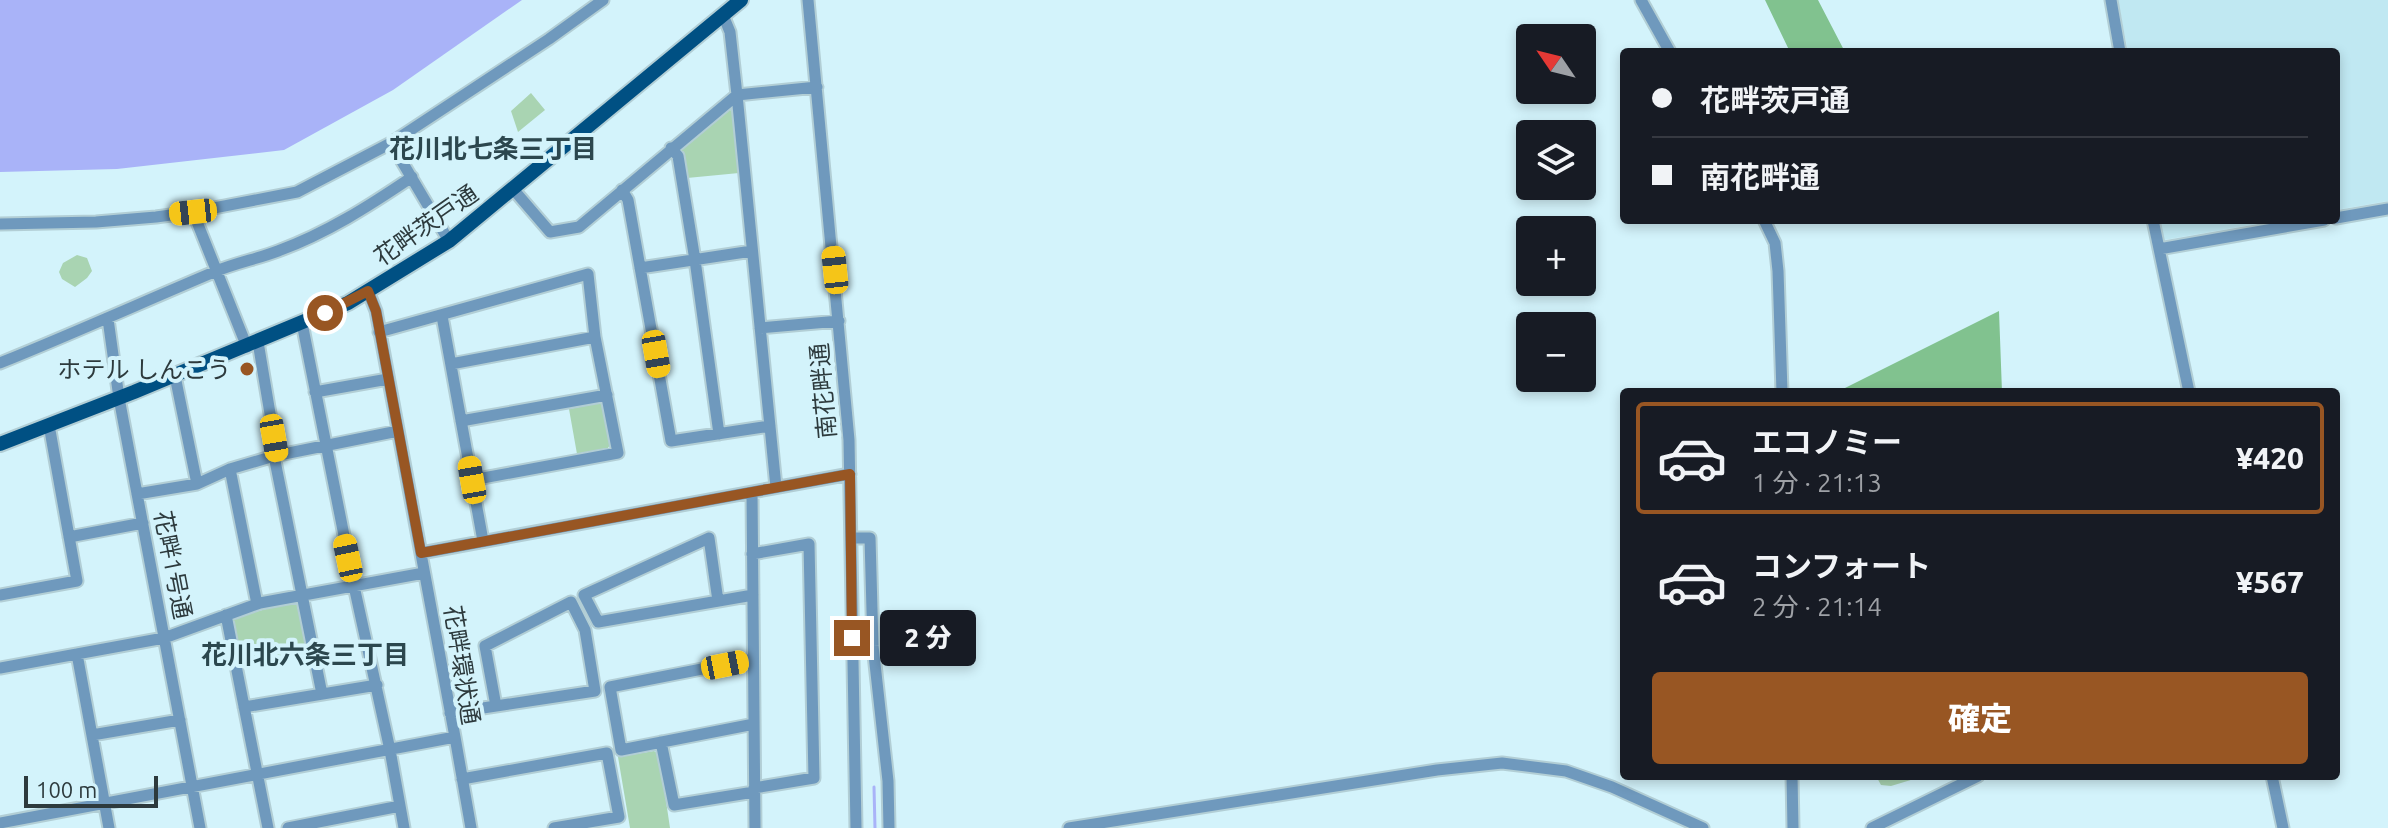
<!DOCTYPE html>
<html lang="ja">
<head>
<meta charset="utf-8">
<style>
	body { margin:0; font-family:Ubuntu,"Noto Sans JP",sans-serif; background:#242831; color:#f1f3f6; height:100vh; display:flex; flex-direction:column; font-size:30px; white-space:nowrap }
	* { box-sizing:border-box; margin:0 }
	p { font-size:26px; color:#9ea1a6 }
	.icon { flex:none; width:44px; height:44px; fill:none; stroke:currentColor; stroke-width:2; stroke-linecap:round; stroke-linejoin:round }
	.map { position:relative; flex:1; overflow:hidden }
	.panel { position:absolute; left:1620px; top:388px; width:720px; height:392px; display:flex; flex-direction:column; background:#171b24; border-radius:8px; box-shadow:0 4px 12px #0003 }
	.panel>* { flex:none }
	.hud { position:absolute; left:1620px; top:48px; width:720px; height:176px; border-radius:8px; box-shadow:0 4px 12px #0003; display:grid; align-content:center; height:176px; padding:0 32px; background:#171b24 }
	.needle { width:52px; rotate:305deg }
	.fabs { position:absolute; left:1516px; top:24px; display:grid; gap:16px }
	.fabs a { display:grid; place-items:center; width:80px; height:80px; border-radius:8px; background:#171b24; box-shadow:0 4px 12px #0003; font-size:40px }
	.scale { position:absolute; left:24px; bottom:20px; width:134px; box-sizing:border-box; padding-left:8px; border:4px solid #2d3a3d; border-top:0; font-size:22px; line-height:28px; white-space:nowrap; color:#2d3a3d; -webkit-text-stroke:6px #d3f3fb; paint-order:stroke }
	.end { position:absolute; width:36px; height:36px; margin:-18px; border:10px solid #985623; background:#fff; box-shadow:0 0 0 4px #fff }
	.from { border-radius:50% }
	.bubble { position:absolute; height:56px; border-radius:8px; background:#171b24; box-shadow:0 4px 12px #0003; font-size:26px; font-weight:800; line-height:56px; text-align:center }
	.car { position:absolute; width:24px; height:48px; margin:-24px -12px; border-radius:10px; box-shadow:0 0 6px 2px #0007; background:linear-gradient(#f5c518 24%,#345 0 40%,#f5c518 0 76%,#345 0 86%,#f5c518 0) }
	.hud b { display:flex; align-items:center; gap:28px; height:76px; font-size:30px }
	.hud b+b { border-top:2px solid #363941 }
	.hud i { width:20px; height:20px; background:#f1f3f6 }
	ul { padding:14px 0 0; list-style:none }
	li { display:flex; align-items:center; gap:24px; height:112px; margin:0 16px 12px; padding:0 16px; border:4px solid transparent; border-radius:8px }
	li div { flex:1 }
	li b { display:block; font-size:30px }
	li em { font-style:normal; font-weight:800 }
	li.active { border-color:#985623 }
	li>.icon { width:72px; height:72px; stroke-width:1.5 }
	.action { display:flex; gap:16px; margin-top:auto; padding:16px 32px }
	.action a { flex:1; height:92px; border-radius:8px; background:#985623; color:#fff; font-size:32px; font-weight:800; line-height:92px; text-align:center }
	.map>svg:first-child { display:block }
	.built { fill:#c0e8f2 }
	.green { fill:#a9d4b2 }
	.forest { fill:#81c28f }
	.water { fill:#a9b3f8 }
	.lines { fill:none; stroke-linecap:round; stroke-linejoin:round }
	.stream { stroke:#a9b3f8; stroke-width:3 }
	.minor-casing { stroke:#b2ced5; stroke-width:15 }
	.major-casing { stroke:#b2ced5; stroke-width:18 }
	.minor { stroke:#6f99bd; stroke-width:11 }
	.major { stroke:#005083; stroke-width:14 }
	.route { stroke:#985623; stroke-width:10 }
	.poi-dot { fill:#985623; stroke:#d3f3fb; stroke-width:3 }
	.labels { text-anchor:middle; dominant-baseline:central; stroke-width:8; stroke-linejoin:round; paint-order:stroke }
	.street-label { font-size:24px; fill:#2d3a3d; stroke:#d3f3fb }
	.poi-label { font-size:24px; fill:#2d3a3d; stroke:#d3f3fb; text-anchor:end }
	.neighbourhood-label { font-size:26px; font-weight:bold; fill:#2c474e; stroke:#d3f3fb }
</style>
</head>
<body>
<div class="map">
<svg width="2388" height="828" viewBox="0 0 2388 828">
	<rect width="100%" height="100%" fill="#d3f3fb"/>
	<path class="built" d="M2118,0h270v201l-52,9v-158h-208z
		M2160,220h120l-116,20z"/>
	<path class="green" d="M531,93l14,17 -27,22 -7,-21z
		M728,109l6,3 5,61 -52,5 -6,-31z
		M77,255l10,3 5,13 -5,7 -12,9 -13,-8 -3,-7 4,-9z
		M600,403l3,2 7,40 -2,3 -31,6 -8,-45z
		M296,601l13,54 -68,12 -10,-44 2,-5z
		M654,751l5,3 11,74h-40l-12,-71z
		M1876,776h48l-33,10 -10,-1z"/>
	<path class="forest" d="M1765,0h53l27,52h-55z
		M1999,311l3,81h-165z"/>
	<path class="water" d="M0,0h522l-129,90 -109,60 -167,19 -117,3z"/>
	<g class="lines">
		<path class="stream" d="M874,787l1,41"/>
		<g class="minor-casing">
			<path id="minor" d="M808,0l41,440 7,388
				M1641,0l29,52
				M2111,0l9,52
				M723,15l7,17 7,63 39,392
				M391,143l58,98
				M671,148l7,8 17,104 24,174
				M513,189l37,43 29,-5 158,-132 80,-8
				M622,190l6,10 43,241 99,-15
				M193,212l54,135
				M2336,218l52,-9
				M1764,220l11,23 3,28 4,121
				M2153,220l36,172
				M0,224l96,-2 60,-5 37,-5 104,-20 94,-49 158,-104 54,-39
				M2159,249l165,-29
				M640,268l112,-17
				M442,316l41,225
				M108,319l11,79 81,430
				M302,323l52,263 36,164 14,78
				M760,328l79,-7
				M379,332l209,-58 7,63 23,116 -146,27
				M258,342l19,113
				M0,363c72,-29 143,-61 214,-91 21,-9 43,-13 64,-21 49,-18 91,-45 134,-74
				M451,364l144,-27
				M175,376l22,108
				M315,392l73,-13
				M461,421l146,-26
				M274,456l48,238
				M230,469l27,135
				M752,492l3,336
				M137,494l60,-10 33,-15 44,-13 124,-25
				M69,537l74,-14
				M851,538h19l3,108 15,135 1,47
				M421,553l429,-79
				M752,554l57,-10 5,234 -60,10
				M0,595l77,-14 -28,-156
				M718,601l-9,-63 -125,57 14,27 155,-27
				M226,615l42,213
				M77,654l32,174
				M753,659l-143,28 11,63 133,-26
				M0,668l164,-30 96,-35 164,-30
				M244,707l133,-22
				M450,713l145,-22 -10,-61 -14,-28 -86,44 11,60
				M92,735l88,-15
				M455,737l16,91
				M661,742l13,63 80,-13
				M1792,776l1,52
				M2272,776l11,52
				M462,779l145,-26 12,64 -65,11
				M0,823l455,-86 -79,-426 -8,-20
				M288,828l112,-22
				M1069,828l368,-58 65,-7 64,8 46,16 91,41
				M1872,828l106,-52"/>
		</g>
		<g class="major-casing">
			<path id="major" d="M0,444l134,-52 214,-89 101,-62 292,-241"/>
		</g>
		<use href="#minor" class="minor"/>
		<use href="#major" class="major"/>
	</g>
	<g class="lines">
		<path class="route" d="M325,313l43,-22 8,20 45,242 429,-79 2,164"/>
	</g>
	<circle class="poi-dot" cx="247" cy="369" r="8"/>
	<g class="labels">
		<g class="street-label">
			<text transform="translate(426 225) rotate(-35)">花畔茨戸通</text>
			<text transform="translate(823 391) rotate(-95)">南花畔通</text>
			<text transform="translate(173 565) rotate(79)">花畔1号通</text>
			<text transform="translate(462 665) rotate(81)">花畔環状通</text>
		</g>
		<g class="poi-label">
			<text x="231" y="369">ホテル しんこう</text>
		</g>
		<g class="neighbourhood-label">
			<text x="493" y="148">花川北七条三丁目</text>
			<text x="305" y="654">花川北六条三丁目</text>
		</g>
	</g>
</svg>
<div class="fabs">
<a><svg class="needle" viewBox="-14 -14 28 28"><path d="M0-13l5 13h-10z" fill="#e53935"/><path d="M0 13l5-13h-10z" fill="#9ea1a6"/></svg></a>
<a><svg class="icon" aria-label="layers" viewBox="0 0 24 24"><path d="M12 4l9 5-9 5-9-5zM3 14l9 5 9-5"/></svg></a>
<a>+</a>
<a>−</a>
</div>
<div class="scale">100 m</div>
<i class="end from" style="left:325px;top:313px"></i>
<i class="end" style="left:852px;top:638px"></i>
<div class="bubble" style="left:880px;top:610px;width:96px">2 分</div>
<i class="car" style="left:193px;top:212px;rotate:264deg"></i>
<i class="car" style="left:835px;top:270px;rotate:354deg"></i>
<i class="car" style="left:656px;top:354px;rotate:170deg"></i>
<i class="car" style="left:274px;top:438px;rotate:170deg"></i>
<i class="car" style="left:472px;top:480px;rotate:350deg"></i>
<i class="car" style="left:348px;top:558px;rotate:348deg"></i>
<i class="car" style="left:725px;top:665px;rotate:79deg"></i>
<div class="hud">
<b><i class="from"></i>花畔茨戸通</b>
<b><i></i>南花畔通</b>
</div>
<section class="panel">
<ul>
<li class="active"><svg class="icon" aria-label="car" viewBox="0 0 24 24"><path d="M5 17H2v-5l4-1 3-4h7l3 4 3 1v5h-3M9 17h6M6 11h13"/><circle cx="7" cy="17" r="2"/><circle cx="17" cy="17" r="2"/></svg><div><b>エコノミー</b><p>1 分 · 21:13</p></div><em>¥420</em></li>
<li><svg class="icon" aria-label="car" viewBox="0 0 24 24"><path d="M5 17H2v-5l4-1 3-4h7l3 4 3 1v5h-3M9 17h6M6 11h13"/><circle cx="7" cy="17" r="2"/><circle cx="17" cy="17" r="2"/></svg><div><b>コンフォート</b><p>2 分 · 21:14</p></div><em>¥567</em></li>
</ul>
<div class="action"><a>確定</a></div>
</section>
</div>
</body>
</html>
